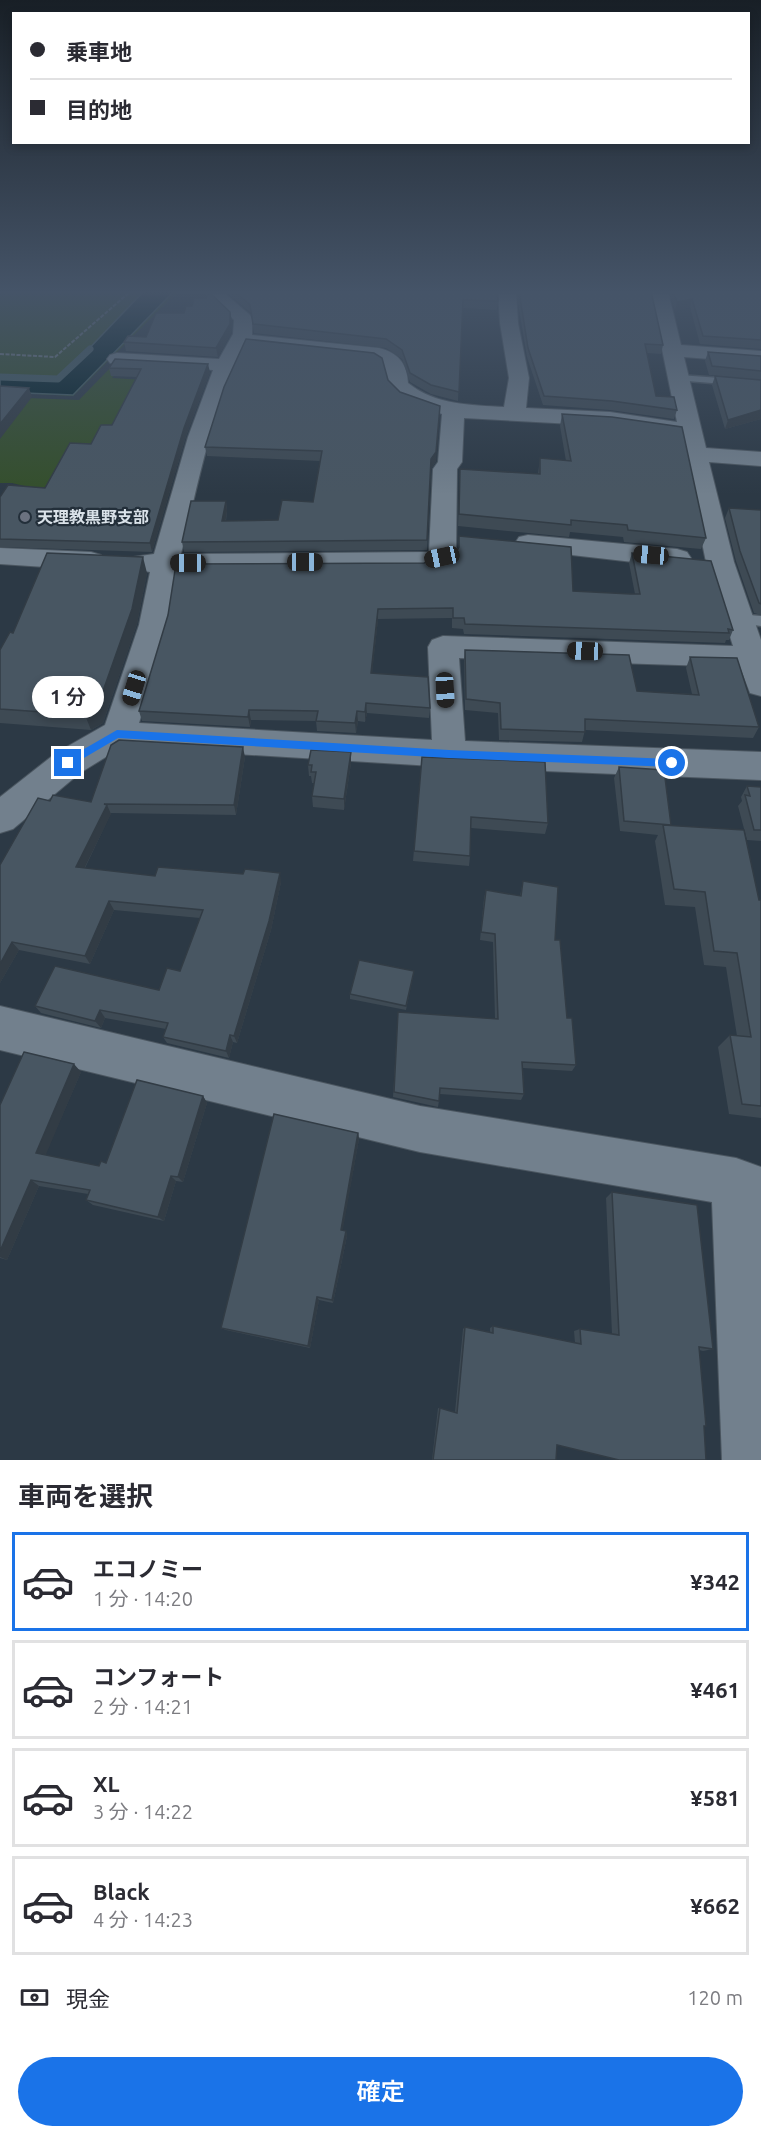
<!DOCTYPE html>
<html lang="ja">
<head>
<meta charset="utf-8">
<style>
	body { margin:0; font-family:Ubuntu,"Noto Sans JP",sans-serif; background:#f2f2f3; color:#2b2b33; height:100vh; display:flex; flex-direction:column; font-size:22px; white-space:nowrap }
	* { box-sizing:border-box; margin:0 }
	p { font-size:20px; color:#7c7c81 }
	.icon { flex:none; width:33px; height:33px; fill:none; stroke:currentColor; stroke-width:2; stroke-linecap:round; stroke-linejoin:round }
	.map { position:relative; height:1460px; overflow:hidden }
	.side { display:flex; flex-direction:column; background:#fff; flex:1 }
	.side>* { flex:none }
	.guide { position:absolute; left:12px; top:12px; width:738px; height:132px; border-radius:0px; box-shadow:0 3px 9px #0003; display:grid; align-content:center; height:132px; padding:0 18px; background:#fff }
	.end { position:absolute; width:27px; height:27px; margin:-14px; border:8px solid #1a73e8; background:#fff; box-shadow:0 0 0 3px #fff }
	.from { border-radius:50% }
	.bubble { position:absolute; height:42px; border-radius:21px; background:#fff; box-shadow:0 3px 9px #0003; font-size:20px; font-weight:600; line-height:42px; text-align:center }
	.car { position:absolute; width:18px; height:36px; margin:-18px -9px; border-radius:8px; box-shadow:0 0 4px 2px #0007; background:linear-gradient(#222 24%,#8ab4d8 0 40%,#222 0 76%,#8ab4d8 0 86%,#222 0) }
	.guide b { display:flex; align-items:center; gap:21px; height:57px; font-size:22px }
	.guide b+b { border-top:2px solid #e1e1e2 }
	.guide i { width:15px; height:15px; background:#2b2b33 }
	ul { padding:0; list-style:none }
	li { display:flex; align-items:center; gap:18px; height:99px; margin:0 12px 9px; padding:0 6px; border:3px solid #e1e1e2; border-radius:0px }
	li div { flex:1 }
	li b { display:block; font-size:22px }
	li em { font-style:normal; font-weight:600 }
	li.selected { border-color:#1a73e8 }
	li>.icon { width:54px; height:54px; stroke-width:1.5 }
	h2 { padding:0 18px; font-size:27px; line-height:72px }
	.pay { display:flex; align-items:center; gap:15px; height:66px; padding:0 18px; font-size:22px }
	.pay p { margin-inline-start:auto }
	.button { display:flex; gap:12px; margin-top:auto; padding:12px 18px }
	.button a { flex:1; height:69px; border-radius:36px; background:#1a73e8; color:#fff; font-size:24px; font-weight:600; line-height:69px; text-align:center }
	.map>svg:first-child { display:block }
	.green { fill:#344f2b }
	.water { fill:#001f27; stroke:#415a61; stroke-width:1.5 }
	.lines { fill:none; stroke-linecap:round; stroke-linejoin:round }
	.stream { stroke:#415a61; stroke-width:7 }
	.service-casing { stroke:#4b5660; stroke-width:3 }
	.minor-casing { stroke:#4b5660; stroke-width:2 }
	.path { stroke:#737e88; stroke-width:2; stroke-dasharray:4 1.5; stroke-linecap:butt }
	.service { fill:#72808d; fill-rule:evenodd }
	.minor { fill:#72808d; fill-rule:evenodd }
	.wall { fill:#3e4a54 }
	.shaded-wall { fill:#323c45 }
	.building { fill:#485662; stroke:#323c45; stroke-width:1.5 }
	.route { fill:#1a73e8 }
	.worship-dot { fill:#6b7280; stroke:#232f3a; stroke-width:2 }
	.labels { text-anchor:middle; dominant-baseline:central; stroke-width:4.5; stroke-linejoin:round; paint-order:stroke }
	.far-poi-label { font-size:16px; font-weight:bold; fill:#dae2e9; stroke:#232f3a; text-anchor:start }
</style>
</head>
<body>
<div class="map">
<svg width="761" height="1460" viewBox="0 0 761 1460">
	<rect width="100%" height="100%" fill="#2c3945"/>
	<path class="green" d="M0,291h178l-105,105 -73,-4z
		M115,363h9l-12,15 49,3 -108,112 -41,-10h-12v-86l79,3z"/>
	<path class="water" d="M144,291h30l-101,104 -73,-3v-16l59,4z"/>
	<g class="lines">
		<path class="stream" d="M0,377l58,2 32,-30"/>
		<g class="service-casing">
			<path id="service" d="M679,375l82,6v6l-86,-7v-4z
				M737,614l24,2v10l-29,-4 -2,-3z"/>
		</g>
		<g class="minor-casing">
			<path id="minor" d="M203,291h19l28,24 2,4v16l127,13c19,5 28,15 29,35 27,22 63,22 96,24l5,-29 -9,-55 -2,-32h18l2,32 11,55 -3,30 84,4 67,10 -27,-131h18l13,54 80,6v12l-77,-6 22,91 55,4v14l-52,-4 25,100 27,78v56l-11,-3 -10,-26 -281,-9 6,83 296,11v28l-312,-13 -327,-20 -42,26 -67,56 -13,4v-36l56,-44 49,-28 34,-100 11,-53 -17,-3 -4,-6 4,-6 21,-3 34,-117 25,-67 -96,-5 -7,-2 -3,-4 3,-4 7,-2 102,6 14,-25 1,-14zM246,346l129,14 9,6 6,23 11,11 41,14 -4,48 -5,7 -4,83 -248,2c17,-69 30,-145 65,-208zM464,418l146,8 70,10 26,126 27,84 -290,-10 -11,4 -4,7 4,93 -293,-17 30,-98 8,-54h246l29,-8 4,-6 1,-88 5,-7z
				M528,535l149,14 10,3 4,6 -4,6 -10,3 -158,-18 -4,-6 4,-6z
				M0,548l91,4 10,3 4,6 -4,6 -10,3 -91,-6z
				M0,1006l420,100 316,52 25,9v293h-39l-10,-258 -292,-50 -420,-102z"/>
		</g>
		<path class="path" d="M0,354l55,3 76,-66"/>
		<use href="#service" class="service"/>
		<use href="#minor" class="minor"/>
	</g>
	<path class="wall" d="M225,291h272l1,10 -1,9 -35,-2 -4,93 -27,-7 -21,-12 -8,-23 -16,-11 -132,-15 -3,-20z
		M516,291h135l12,54 -2,9 -14,-1 9,43 21,14 -3,9 -64,-9 -67,-5 -16,-48z
		M669,291h92v58l-61,-5 -10,-37 -15,4z
		M230,312l2,9 -1,12 -13,24 -92,-6 -2,-9 22,-5z
		M708,352l53,4v63l-36,10 -13,-44 3,-9 23,2 -29,-3 -4,-14z
		M109,368l101,4 -24,64 -34,116 -152,-5v-50l45,-9 46,-44 21,-19 25,-48 -26,-1z
		M388,380l48,81 -5,8 -4,81 -243,2 -2,-10 44,-41 1,10 -1,10 52,-1 35,-18 7,-41 -113,-5 -2,-9z
		M562,414l144,124 -5,11 -77,-7 -1,-5 -53,-5 -1,5 -111,-11 2,-57 78,5 2,-16 26,3 -6,-35z
		M729,508l32,2v105l-7,-2 -18,-52 -11,-43z
		M459,536l114,55 62,3 -6,-31 3,-10 101,77 -4,10h-3l-1,3 -261,-9 -1,-5 -11,-1v-10l-74,1 -6,54 58,35 -1,10 -62,-5 -2,9 -7,-1 -2,12 -39,-2 -1,-10 -65,-1 -1,7 -108,-6 -3,-10 285,-148 31,-9 3,-6z
		M147,573l-10,51 -34,99 -12,7 -91,-7v-73l13,-17z
		M465,650l172,41 55,3 -6,-26 4,-11 69,70 -6,11 -168,-8 -3,12 -83,-2 -1,-27 -33,-3 -1,-50z
		M351,752v11l-7,47 -31,-3 -1,-11 2,-13h-2l-1,-7h-2l-1,-11z
		M245,757l-9,58 -125,-2 -26,55 70,8 126,6 -10,48 -34,113 -4,-1 -4,16 -62,-15 -4,-6 3,-8 -61,-11 -4,10 -60,-15 -6,-7 124,-16 21,-19 20,-53 -86,-8 -24,54 -71,-14 -19,33v-118l50,-64 41,1z
		M422,757l126,66 -3,11 -74,-6 -1,28 -1,10 -56,-5z
		M619,767l52,58 88,75h2v218l-32,-4 -11,-67 12,-12 7,1 -11,-69 -22,-2 -9,-58 -30,-2 -10,-64 3,-6 -38,-4 -6,-53z
		M747,786l14,1v54l-14,-1 -9,-34 4,-5 -1,-4z
		M523,881l32,59 12,78 9,47 -4,6 -49,-3 1,26 -3,6 -81,-6 -2,13 -45,-10 5,-85 97,7 -2,-77 -13,-2 4,-42 2,-8 34,6z
		M414,971l-8,39 -56,-11v-5z
		M81,1072l-36,83 54,11 7,-3 97,-67 4,7 -24,79 -7,-1 -12,40 -71,-16 -7,-5 2,-6 -49,-8 -32,74 -7,-2v-153z
		M358,1133l1,6 -17,92h4l1,5 -14,67 -14,-3 -9,48 -84,-18 -5,-2z
		M612,1192l101,157 -10,2 -4,-1 5,76 -147,19 -1,15h-124l6,-52 17,4 8,-83 2,-2 25,5v-4l3,-2 82,17 -1,-12 6,-2 32,5 -6,-136z"/>
	<path class="shaded-wall" d="M692,299l-2,8 -15,4 2,-9z
		M230,312l2,9 -1,12 -13,24 -2,-9z
		M208,364l2,8 -24,64 -34,116 -2,-9 34,-115z
		M29,388l3,9 -32,42v-15z
		M440,406l-4,55 -5,8v-10z
		M761,410v9l-36,10 3,-9z
		M226,501l1,10 -3,20 -2,-10z
		M143,557l4,16 -10,51 -34,99 -12,7 -6,-15z
		M378,609v10l-7,64v-10z
		M366,703l1,10 -2,9v-10z
		M249,710l2,10 -1,7 -2,-10z
		M357,711l1,10 -2,12 -1,-10z
		M243,747l2,10 -9,58 -2,-10z
		M351,752v11l-7,47v-11z
		M107,805l4,9 -30,61 -5,-8z
		M280,873l1,9 -10,48 -34,113 -3,-7z
		M109,901l5,9 -24,54 -5,-8z
		M12,942l7,8 -19,33v-19z
		M100,1010l5,8 -4,10 -6,-7z
		M230,1035l3,7 -4,16 -3,-7z
		M74,1064l7,8 -37,87 -8,-6z
		M203,1096l4,7 -24,79 -5,-5z
		M358,1133l1,6 -17,96 -1,-5z
		M171,1176l5,5 -12,40 -6,-4z
		M31,1180l8,6 -32,74 -7,-3v-6z
		M346,1231l1,5 -14,67 -1,-3z
		M317,1297l2,3 -9,48 -2,-2z"/>
	<path class="building" d="M234,291h263l1,10 -35,-1 -4,92 -28,-7 -21,-12 -8,-23 -16,-11 -133,-15 -3,-19z
		M519,291h132l12,54 -18,-1 11,52 18,1 3,13 -65,-9 -68,-5 -16,-48z
		M673,291h88v49l-58,-4 -11,-37 -15,3z
		M209,292l21,20v12l-14,24 -92,-6 4,-6 18,1 10,-24h28l2,-7h6l2,-8h12z
		M246,339l128,14 8,5 6,22 12,12 40,14 -4,46 -5,7 -4,81 -245,2 9,-41h35l-4,20 56,-1 4,-20 31,2 9,-51 -117,-4 19,-60z
		M708,352l53,4v15l-49,-5z
		M115,359l93,5 -24,64 -34,115 -150,-4v-42l8,-12 37,3 25,-45 21,1 10,-19h11l29,-56 -32,-1z
		M715,376l46,4v30l-33,10z
		M0,386l29,2 -29,36z
		M562,414l50,3 70,10 24,111 -78,-8 -1,-5 -56,-5v5l-112,-11 1,-45 80,5v-16l31,3z
		M729,508l32,2v94l-2,-1 -19,-52z
		M459,536l112,11 2,44 58,3h9l-8,-41 79,8 22,69 -5,-1 1,4 -264,-9 -1,-6h-11v-10l-75,1 -7,64 57,4 2,31 -64,-5 -1,9 -8,-1 -2,12 -39,-2 2,-10 -69,-1 -1,7 -109,-6 29,-96 8,-51 248,-1 31,-9 4,-7z
		M47,553l96,4 -11,52 -35,99 -12,7 -85,-6v-59l10,-18 3,1z
		M465,650l164,5 8,36 62,4 -9,-38 47,1 22,69 -174,-8v13l-84,-3 -1,-26 -34,-4z
		M119,740l124,7 -9,58 -130,-1 3,1 -31,62 79,9 3,-9 85,7 2,-5 35,4 -11,48 -35,115 -4,-1 -4,16 -63,-14 5,-14 -68,-13 -5,11 -60,-15 20,-40 104,24 8,-22 13,3 23,-61 -94,-9 -24,55 -73,-14 -12,22v-99l38,-67 12,3 3,-6 38,7 20,-57z
		M311,750l40,2 -7,47 -32,-3 4,-24h-5l1,-7h-4z
		M422,757l123,5 3,61 -77,-6 -1,39 -56,-5z
		M619,767l45,3 7,55 -47,-4z
		M747,786l14,1v43h-7l-9,-35 5,1z
		M663,825l81,5 15,70h2v206l-19,-2 -12,-69 21,2 -14,-84 -23,-2 -9,-59 -31,-3z
		M523,881l35,6 -3,53h5l7,78h5l4,47 -54,-3 2,32 -84,-6 -1,13 -45,-9 4,-80 100,7 -3,-85 -14,-2 5,-42 35,6z
		M359,960l55,11 -8,35 -56,-12z
		M24,1052l50,12 -38,89 63,13 2,-5 5,2 31,-83 66,16 -25,81 -7,-1 -13,41 -72,-17 4,-10 -59,-10 -31,71v-146z
		M274,1114l84,19 -17,97 5,1 -14,69 -15,-3 -9,49 -87,-18z
		M612,1192l85,13 16,144 -14,-2 7,79h-2l2,34h-87l-62,-15 -1,15h-123l7,-52 17,5 8,-86 28,6v-7l88,18 -1,-15 39,6z"/>
	<linearGradient id="sky" x2="0" y2="1"><stop stop-color="#181f26"/><stop offset="0.59" stop-color="#455468"/><stop offset="1" stop-color="#455468" stop-opacity="0"/></linearGradient>
	<rect width="761" height="495" fill="url(#sky)"/>
	<path class="route" d="M117,730l332,20 223,9 5,4 -5,4 -223,-9 -331,-20 -46,27h-7v-5z"/>
	<circle class="worship-dot" cx="25" cy="517" r="6"/>
	<g class="labels">
		<g class="far-poi-label">
			<text x="37" y="517">天理教黒野支部</text>
		</g>
	</g>
</svg>
<i class="end from" style="left:672px;top:763px"></i>
<i class="end" style="left:68px;top:763px"></i>
<div class="bubble" style="left:32px;top:676px;width:72px">1 分</div>
<i class="car" style="left:651px;top:555px;rotate:275deg"></i>
<i class="car" style="left:442px;top:557px;rotate:258deg"></i>
<i class="car" style="left:305px;top:562px;rotate:90deg"></i>
<i class="car" style="left:188px;top:563px;rotate:270deg"></i>
<i class="car" style="left:585px;top:651px;rotate:272deg"></i>
<i class="car" style="left:134px;top:688px;rotate:197deg"></i>
<i class="car" style="left:445px;top:690px;rotate:177deg"></i>
<div class="guide">
<b><i class="from"></i>乗車地</b>
<b><i></i>目的地</b>
</div>
</div>
<section class="side">
<h2>車両を選択</h2>
<ul>
<li class="selected"><svg class="icon" aria-label="car" viewBox="0 0 24 24"><path d="M5 17H2v-5l4-1 3-4h7l3 4 3 1v5h-3M9 17h6M6 11h13"/><circle cx="7" cy="17" r="2"/><circle cx="17" cy="17" r="2"/></svg><div><b>エコノミー</b><p>1 分 · 14:20</p></div><em>¥342</em></li>
<li><svg class="icon" aria-label="car" viewBox="0 0 24 24"><path d="M5 17H2v-5l4-1 3-4h7l3 4 3 1v5h-3M9 17h6M6 11h13"/><circle cx="7" cy="17" r="2"/><circle cx="17" cy="17" r="2"/></svg><div><b>コンフォート</b><p>2 分 · 14:21</p></div><em>¥461</em></li>
<li><svg class="icon" aria-label="car" viewBox="0 0 24 24"><path d="M5 17H2v-5l4-1 3-4h7l3 4 3 1v5h-3M9 17h6M6 11h13"/><circle cx="7" cy="17" r="2"/><circle cx="17" cy="17" r="2"/></svg><div><b>XL</b><p>3 分 · 14:22</p></div><em>¥581</em></li>
<li><svg class="icon" aria-label="car" viewBox="0 0 24 24"><path d="M5 17H2v-5l4-1 3-4h7l3 4 3 1v5h-3M9 17h6M6 11h13"/><circle cx="7" cy="17" r="2"/><circle cx="17" cy="17" r="2"/></svg><div><b>Black</b><p>4 分 · 14:23</p></div><em>¥662</em></li>
</ul>
<div class="pay"><svg class="icon" aria-label="cash" viewBox="0 0 24 24"><path d="M3 7h18v10H3z"/><circle cx="12" cy="12" r="2"/></svg>現金<p>120 m</p></div>
<div class="button"><a>確定</a></div>
</section>
</body>
</html>
